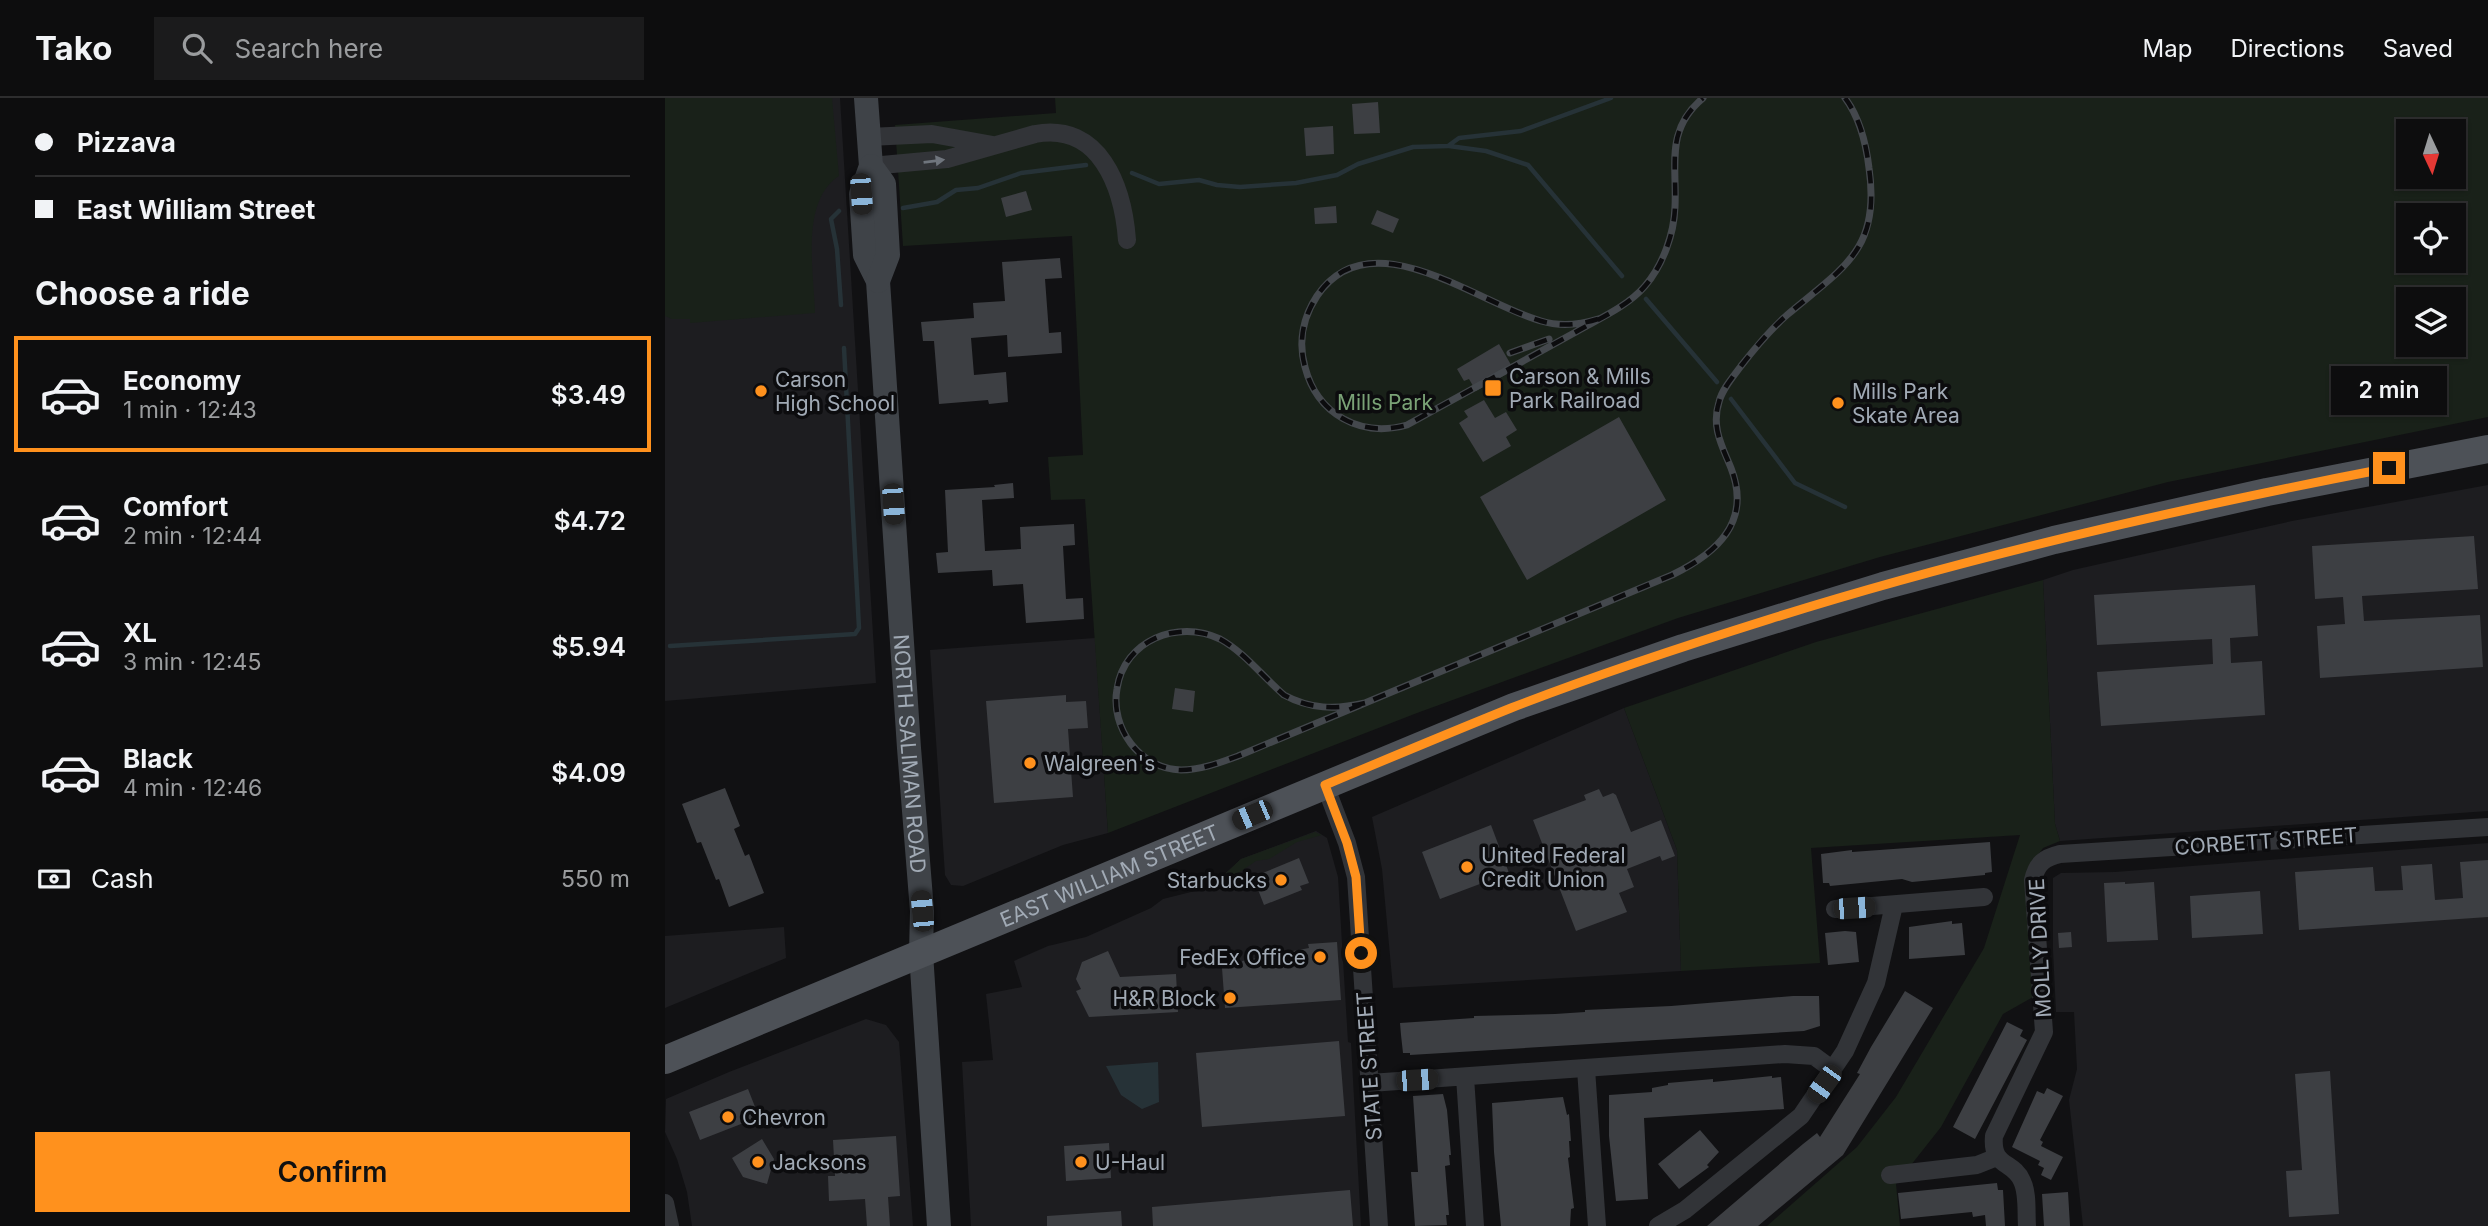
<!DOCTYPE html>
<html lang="en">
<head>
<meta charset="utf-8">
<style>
	body { margin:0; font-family:Inter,sans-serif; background:#1b1b1c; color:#f1f3f6; height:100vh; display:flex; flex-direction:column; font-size:26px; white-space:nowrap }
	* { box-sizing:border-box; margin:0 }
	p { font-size:23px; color:#9a9c9e }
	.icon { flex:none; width:38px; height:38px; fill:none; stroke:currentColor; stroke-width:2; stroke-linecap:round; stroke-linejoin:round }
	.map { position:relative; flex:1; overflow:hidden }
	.sheet { display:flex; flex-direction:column; background:#0d0d0e; width:665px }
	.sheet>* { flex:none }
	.hud { display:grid; align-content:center; height:154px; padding:0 35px; background:#0d0d0e }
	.needle { width:46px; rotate:176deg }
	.buttons { position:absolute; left:1731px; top:21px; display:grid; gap:14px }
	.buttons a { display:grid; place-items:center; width:70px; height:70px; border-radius:0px; background:#0d0d0e; box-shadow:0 2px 5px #0004,0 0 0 2px #2d2d2e; font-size:35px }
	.end { position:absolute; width:32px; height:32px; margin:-16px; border:9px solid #ff911d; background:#111; box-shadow:0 0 0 4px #111 }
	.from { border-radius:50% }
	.bubble { position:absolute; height:49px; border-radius:0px; background:#0d0d0e; box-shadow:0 2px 5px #0004,0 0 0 2px #2d2d2e; font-size:23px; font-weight:600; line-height:49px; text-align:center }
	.car { position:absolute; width:21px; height:42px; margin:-21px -10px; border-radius:9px; box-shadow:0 0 5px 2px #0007; background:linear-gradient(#222 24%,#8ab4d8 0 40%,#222 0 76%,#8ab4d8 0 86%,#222 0) }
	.hud b { display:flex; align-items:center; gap:24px; height:66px; font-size:26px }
	.hud b+b { border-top:2px solid #2d2d2e }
	.hud i { width:18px; height:18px; background:#f1f3f6 }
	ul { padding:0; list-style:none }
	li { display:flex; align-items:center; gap:21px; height:116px; margin:0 14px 10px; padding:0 21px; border:4px solid transparent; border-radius:0px }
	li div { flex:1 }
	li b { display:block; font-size:26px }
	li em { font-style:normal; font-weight:600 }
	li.current { border-color:#ff911d }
	li>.icon { width:63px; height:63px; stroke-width:1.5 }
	h2 { padding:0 35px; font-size:32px; line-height:84px }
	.pay { display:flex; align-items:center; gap:18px; height:77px; padding:0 35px; font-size:26px }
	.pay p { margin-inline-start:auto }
	.button { display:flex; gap:14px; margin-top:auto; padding:14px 35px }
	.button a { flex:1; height:80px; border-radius:0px; background:#ff911d; color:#111; font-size:28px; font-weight:600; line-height:80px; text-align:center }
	header { display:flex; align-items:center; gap:42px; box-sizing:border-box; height:98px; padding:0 35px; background:#0d0d0e; border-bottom:2px solid #2d2d2e }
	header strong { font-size:33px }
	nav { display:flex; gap:38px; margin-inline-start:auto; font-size:24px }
	.search { width:490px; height:63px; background:#1b1b1c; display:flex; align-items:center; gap:18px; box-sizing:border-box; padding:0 24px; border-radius:0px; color:#9a9c9e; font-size:26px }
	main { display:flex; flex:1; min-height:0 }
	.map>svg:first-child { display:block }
	.built { fill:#1d1d20 }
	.green { fill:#192119; fill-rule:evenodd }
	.water { fill:#263237 }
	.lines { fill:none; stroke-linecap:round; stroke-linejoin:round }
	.stream { stroke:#263237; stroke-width:4.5 }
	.building { fill:#3d3f43 }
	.street { stroke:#323438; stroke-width:18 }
	.secondary { stroke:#3f4348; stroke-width:24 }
	.primary { stroke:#4d5157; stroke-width:28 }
	.rail-casing { stroke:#44484d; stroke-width:7 }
	.rail { stroke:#0c0c0e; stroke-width:4.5; stroke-dasharray:13; stroke-linecap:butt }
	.oneway { fill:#6f757d }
	.route { stroke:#ff911d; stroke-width:9 }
	.poi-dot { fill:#ff911d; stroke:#0c0c0e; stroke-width:2.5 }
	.labels { text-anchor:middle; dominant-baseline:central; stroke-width:7; stroke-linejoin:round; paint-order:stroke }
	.poi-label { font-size:21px; fill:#a1aab5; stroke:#0c0c0e; text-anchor:start }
	.park-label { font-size:21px; fill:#7aa276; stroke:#0c0c0e }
	.street-label { font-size:21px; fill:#a1aab5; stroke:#0c0c0e }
</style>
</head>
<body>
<header>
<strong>Tako</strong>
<div class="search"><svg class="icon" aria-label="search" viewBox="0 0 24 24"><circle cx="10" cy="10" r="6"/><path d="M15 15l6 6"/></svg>Search here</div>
<nav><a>Map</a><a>Directions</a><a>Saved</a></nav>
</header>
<main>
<section class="sheet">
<div class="hud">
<b><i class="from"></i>Pizzava</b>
<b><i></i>East William Street</b>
</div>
<h2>Choose a ride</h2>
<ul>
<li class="current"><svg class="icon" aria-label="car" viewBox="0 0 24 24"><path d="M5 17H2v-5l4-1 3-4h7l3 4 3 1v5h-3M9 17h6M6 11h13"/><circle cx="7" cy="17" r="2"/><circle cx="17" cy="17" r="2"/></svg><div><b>Economy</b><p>1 min · 12:43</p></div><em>$3.49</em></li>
<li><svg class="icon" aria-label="car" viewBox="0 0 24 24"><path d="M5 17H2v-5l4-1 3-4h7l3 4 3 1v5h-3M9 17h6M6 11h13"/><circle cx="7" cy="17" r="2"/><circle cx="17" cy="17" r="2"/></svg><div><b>Comfort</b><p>2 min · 12:44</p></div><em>$4.72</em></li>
<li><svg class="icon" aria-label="car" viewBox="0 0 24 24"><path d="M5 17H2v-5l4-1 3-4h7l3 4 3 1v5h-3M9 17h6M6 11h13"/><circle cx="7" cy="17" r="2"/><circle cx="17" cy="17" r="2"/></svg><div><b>XL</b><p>3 min · 12:45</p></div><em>$5.94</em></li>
<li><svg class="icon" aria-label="car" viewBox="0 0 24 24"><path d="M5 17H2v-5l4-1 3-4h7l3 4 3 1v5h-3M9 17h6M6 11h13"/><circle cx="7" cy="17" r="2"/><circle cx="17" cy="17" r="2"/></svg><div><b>Black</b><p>4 min · 12:46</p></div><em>$4.09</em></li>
</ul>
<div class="pay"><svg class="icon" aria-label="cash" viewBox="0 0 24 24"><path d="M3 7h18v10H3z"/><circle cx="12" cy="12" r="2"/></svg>Cash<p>550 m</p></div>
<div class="button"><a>Confirm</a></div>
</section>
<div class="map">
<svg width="1823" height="1128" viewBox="0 0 1823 1128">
	<rect width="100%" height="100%" fill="#111113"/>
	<path class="built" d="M0,0h175l36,585 -211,18z
		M1823,387v326l-428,30 -5,-17 -12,-244 30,-10 219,-49z
		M430,540l13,195 -45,12 -100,41 -12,-1 -6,-10 -15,-225z
		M959,610l53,142 4,121 -288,17 -11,-119 -10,-52z
		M651,733l11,7 11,39 10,165 3,1 10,183h-390l-9,-164 31,-2 -7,-66 36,-7 -8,-26 34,-15 38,-9 65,-29 12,-9 40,-10 13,-7 25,-23z
		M1823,745v383h-405l-14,-126 8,-31 -3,-57h-18l-3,-62v-72l8,-5 54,-1z
		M119,829l2,31 -121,50v-72z
		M201,921l20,6 13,17 14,184h-221l-5,-34 -10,-33 -12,-27 1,-33 63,-27z"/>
	<path class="green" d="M0,0h167l7,78c-39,25 -25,96 -24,137l-125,10v-4h-18l-7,-3z
		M390,0h1433v319l-320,65 -288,75 -202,61 -261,95 -309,120 -23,-334 -34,1 -3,-43 35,-2 -11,-219 -169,10 -8,-121 161,-12zM1743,33h45v46h-45zM1743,117h45v46h-45zM1743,201h45v46h-45z
		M1378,482l12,244 5,17 -17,7 -10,14v135l-30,17 -62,113 -45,57 4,42h-133l90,-79 39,-50 88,-149 36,-113 -209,13 9,115 -139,8 -4,-121 -53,-142 192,-66z
		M650,734l7,3 -25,7 -28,17 -13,2 -19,13h-12l16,-15z"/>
	<path class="water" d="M493,964l1,40 -17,7 -21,-14 -15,-29z"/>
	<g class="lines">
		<path class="stream" d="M784,48l37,5 42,14 94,111
			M467,75l27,11 40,-4 18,5 23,2 56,-4 41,-8 21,-11 55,-17 35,-1 11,-8 62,-7 90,-33
			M238,110l34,-6 19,-12 22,-2 43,-15 65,-8
			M174,113l-8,8 6,30 4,56
			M981,201l71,83
			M1066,301l64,84 50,24
			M5,548l185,-12 4,-6 -15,-280"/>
	</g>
	<path class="building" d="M713,4l2,31 -26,1 -2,-30z
		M668,28l1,28 -28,2 -2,-28z
		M361,93l6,19 -26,7 -5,-19z
		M671,108l1,17 -22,1 -1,-16z
		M712,112l22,9 -6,14 -22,-9z
		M395,160l2,20 -17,1 4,54 12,-1 1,21 -54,4 -1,-22 -36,3 3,37 32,-3 2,30 -19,2 -1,-4 -49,4 -5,-63h-11l-2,-19 53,-4 -1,-15 32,-2 -3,-39z
		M834,246l15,26 -38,21 -7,-12 -5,2 -7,-12z
		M819,302l11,18 11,-6 11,18 -11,7 5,9 -28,16 -24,-39 9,-6 -4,-6z
		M954,319l47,83 -139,80 -47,-83z
		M348,385l1,15 -32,2 3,51 36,-2 -1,-22 54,-3 1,21 -12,1 3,53 17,-1 1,21 -58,4 -3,-39 -30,2 -1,-16 -54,3 -2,-20 12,-1 -3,-62 50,-3 -1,-2z
		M1809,438l4,53 -116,7 2,25 116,-6 3,52 -163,11 -3,-52 28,-2 -2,-27 -28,2 -3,-53z
		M1590,487l3,51 -28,2 1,25 31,-2 3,54 -164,11 -4,-54 116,-8 -1,-25 -115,6 -3,-50z
		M510,590l20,3 -2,21 -21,-3z
		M401,597v7l20,-1 2,27 -20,1 5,68 -79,6 -8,-102z
		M60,690l15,38 -6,3 11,27 4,-2 15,39 -35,14 -10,-28 -3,1 -15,-38 -4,1 -15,-39z
		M934,691l4,8 10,-4 3,2 15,37 30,-12 14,36 -13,5 -2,-5 -33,13 7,18 -15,6 8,19 -51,19 -43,-111 53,-20 -2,-5z
		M826,727l18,48 -69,26 -18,-47z
		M1325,744l2,30 -7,1v2l-73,7 -10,-3 -72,7 -1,-3h-6l-2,-29 31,-4v2z
		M634,760l10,25 -9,3 2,4 -38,15 -11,-28z
		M1823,762v57l-189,13 -4,-58 78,-5 2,24 28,-1 -2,-24 31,-2 3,36 28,-2 -3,-36z
		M1460,784v2l29,-2 4,58 -51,2 -3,-59z
		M1595,793l3,43 -71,4 -2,-42z
		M1287,823v3l10,-1 3,32 -56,4v-32z
		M1180,833l11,1 3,30 -31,3 -3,-32z
		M1406,834l1,15 -13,1 -1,-15z
		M672,844l4,58 -116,8 -3,-40 21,-1 -1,-6 67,-13 -1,-4z
		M443,853l12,26 56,-3 2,38 -89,5 -13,-26 5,-2 -5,-10 6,-17z
		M1240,893l28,17 -90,147 -85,71h-51l96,-82 14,-11 3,4 40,-63 -3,-1 14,-26z
		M1128,898h26l1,30 -16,5 -394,24v-2h-7l-2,-18 -1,-12 74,-5v-2l81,-2 30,-2v-2l86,-4z
		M1342,924l16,8 -3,6 7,4 -52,99 -22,-12z
		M674,943l6,75 -143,11 -6,-74z
		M1665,973l9,143 -50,3 -3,-46 16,-1 -7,-96z
		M1107,978v2l9,-1 3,32 -140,9 4,81 -32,2 -7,-65v-41l43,-3v-4l16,-3v-2l45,-4v3z
		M1382,990l16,8 -23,44 3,2 -2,4 22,11 -12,23 -10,-5 3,-7 -6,-3 2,-4 -28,-14 25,-56 7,3z
		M83,991l11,28 -59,23 -11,-28z
		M778,996l4,16 4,45h-2l1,10 -5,1 4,49h-3l1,10 -32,1 -4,-54h7l-5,-76z
		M898,999l4,18 2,-1 2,27h-2l1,16 -2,1 6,50 -3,1 -1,17h-69l-7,-74 -2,-49z
		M1035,1032l19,22 -12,13 2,2 -30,22 -21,-25z
		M231,1038l4,60 -12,1 2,29h-23l-2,-27 -36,2 -1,-25h7l-2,-36z
		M97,1041l12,20 -7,25 -24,-7 -11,-19z
		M444,1045l2,35 -45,3 -2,-35z
		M1332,1085l1,7h5l2,36h-19l-1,-11 -12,2 -1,-5 -71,7 -3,-26z
		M685,1092l3,36h-200l-1,-19z
		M1403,1094l2,34h-26l-2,-32z
		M456,1113l1,15h-75v-10z"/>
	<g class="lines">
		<path class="street" d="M204,39l63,-3 61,11
			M206,68l76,-7 88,-25c65,-12 88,53 92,106
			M660,687l22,58 9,34 23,349
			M1170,811l149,-12
			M921,971l11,157
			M800,979l10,149
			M705,985l415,-29 29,2 19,14
			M1225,1077l87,-10 20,-8
			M0,1105l5,23
			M993,1128l27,-16 116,-94 44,-65 31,-68 18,-78
			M1362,1128c-1,-14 1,-33 -5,-45 -9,-21 -31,-13 -28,-45l50,-104 -11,-152c4,-17 11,-22 27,-26l428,-27"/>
		<g class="secondary">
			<path id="s1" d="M201,0l5,68 -10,28 4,61 13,26 31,467 13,163 -1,42 18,273"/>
			<path d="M206,68l13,18 4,71 -10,26"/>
		</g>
		<path class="primary" id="s2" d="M0,962l849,-353 169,-59 200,-62 171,-46 213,-48 221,-43"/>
		<g class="rail-casing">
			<path id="rail" d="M933,221c-19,6 -37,8 -57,2 -64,-18 -171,-104 -224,-25 -14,21 -19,46 -12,71 12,47 55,71 102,58l167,-92c24,-14 53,-26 71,-47 18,-21 29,-52 30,-79 2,-43 -10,-77 28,-109
				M845,255l39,-14
				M700,605c-30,7 -55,6 -81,-8 -21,-18 -40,-43 -64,-56 -42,-20 -96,1 -103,50 -7,39 23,80 64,81 20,0 38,-7 57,-14l434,-181c45,-22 80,-53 59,-107 -9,-22 -20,-41 -12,-66 3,-13 14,-25 22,-36 14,-18 29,-36 46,-51 55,-47 94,-64 82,-147 -3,-25 -9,-50 -24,-70"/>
		</g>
		<use href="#rail" class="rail"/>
	</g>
	<defs><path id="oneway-solid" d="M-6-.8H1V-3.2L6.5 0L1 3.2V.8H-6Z" transform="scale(1.75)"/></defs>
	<use class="oneway" href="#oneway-solid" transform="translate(269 63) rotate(-7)"/>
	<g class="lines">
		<path class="route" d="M696,855l-5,-76 -9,-34 -22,-58c62,-26 124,-52 186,-77 85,-33 173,-62 259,-89 203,-64 411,-111 619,-151"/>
	</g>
	<g class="poi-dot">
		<rect x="819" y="281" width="18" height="18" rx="3.5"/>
		<circle cx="96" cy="293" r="7"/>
		<circle cx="1173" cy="305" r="7"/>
		<circle cx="365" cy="665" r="7"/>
		<circle cx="802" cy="769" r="7"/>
		<circle cx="616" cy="782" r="7"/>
		<circle cx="655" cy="859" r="7"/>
		<circle cx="565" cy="900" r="7"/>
		<circle cx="63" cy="1019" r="7"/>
		<circle cx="93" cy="1064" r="7"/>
		<circle cx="416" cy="1064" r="7"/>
	</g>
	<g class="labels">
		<g class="poi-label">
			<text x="844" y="278">Carson &amp; Mills<tspan x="844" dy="24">Park Railroad</tspan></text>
			<text x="110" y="281">Carson<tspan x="110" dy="24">High School</tspan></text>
			<text x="1187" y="293">Mills Park<tspan x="1187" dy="24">Skate Area</tspan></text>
			<text x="379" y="665">Walgreen's</text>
			<text x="816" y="757">United Federal<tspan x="816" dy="24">Credit Union</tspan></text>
			<text x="602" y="782" text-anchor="end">Starbucks</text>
			<text x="641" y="859" text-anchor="end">FedEx Office</text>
			<text x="551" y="900" text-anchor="end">H&amp;R Block</text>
			<text x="77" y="1019">Chevron</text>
			<text x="107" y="1064">Jacksons</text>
			<text x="430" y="1064">U-Haul</text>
		</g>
		<g class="park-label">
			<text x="720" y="304">Mills Park</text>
		</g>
		<g class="street-label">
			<text stroke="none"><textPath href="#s1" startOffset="662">NORTH SALIMAN ROAD</textPath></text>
			<text transform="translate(1601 743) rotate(-4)">CORBETT STREET</text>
			<text stroke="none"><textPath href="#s2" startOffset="481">EAST WILLIAM STREET</textPath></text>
			<text transform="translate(1375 850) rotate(-93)">MOLLY DRIVE</text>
			<text transform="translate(704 968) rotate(-94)">STATE STREET</text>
		</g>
	</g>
</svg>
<div class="buttons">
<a><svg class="needle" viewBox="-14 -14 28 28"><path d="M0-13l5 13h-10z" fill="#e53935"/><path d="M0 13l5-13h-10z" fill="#9a9c9e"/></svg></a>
<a><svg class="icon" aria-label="locate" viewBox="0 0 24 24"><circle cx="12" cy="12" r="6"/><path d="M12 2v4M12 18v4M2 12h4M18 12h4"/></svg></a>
<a><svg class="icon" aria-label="layers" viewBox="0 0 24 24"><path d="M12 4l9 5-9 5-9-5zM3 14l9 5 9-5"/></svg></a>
</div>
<i class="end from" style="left:696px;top:855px"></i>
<i class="end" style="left:1724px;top:370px"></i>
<div class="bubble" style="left:1666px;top:268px;width:116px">2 min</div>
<i class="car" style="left:196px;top:96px;rotate:176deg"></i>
<i class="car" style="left:228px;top:406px;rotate:176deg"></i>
<i class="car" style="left:587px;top:717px;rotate:247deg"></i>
<i class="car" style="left:1189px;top:810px;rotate:86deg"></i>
<i class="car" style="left:257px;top:813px;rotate:355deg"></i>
<i class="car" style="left:752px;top:982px;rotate:86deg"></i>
<i class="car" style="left:1159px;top:986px;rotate:216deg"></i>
</div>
</main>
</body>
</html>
